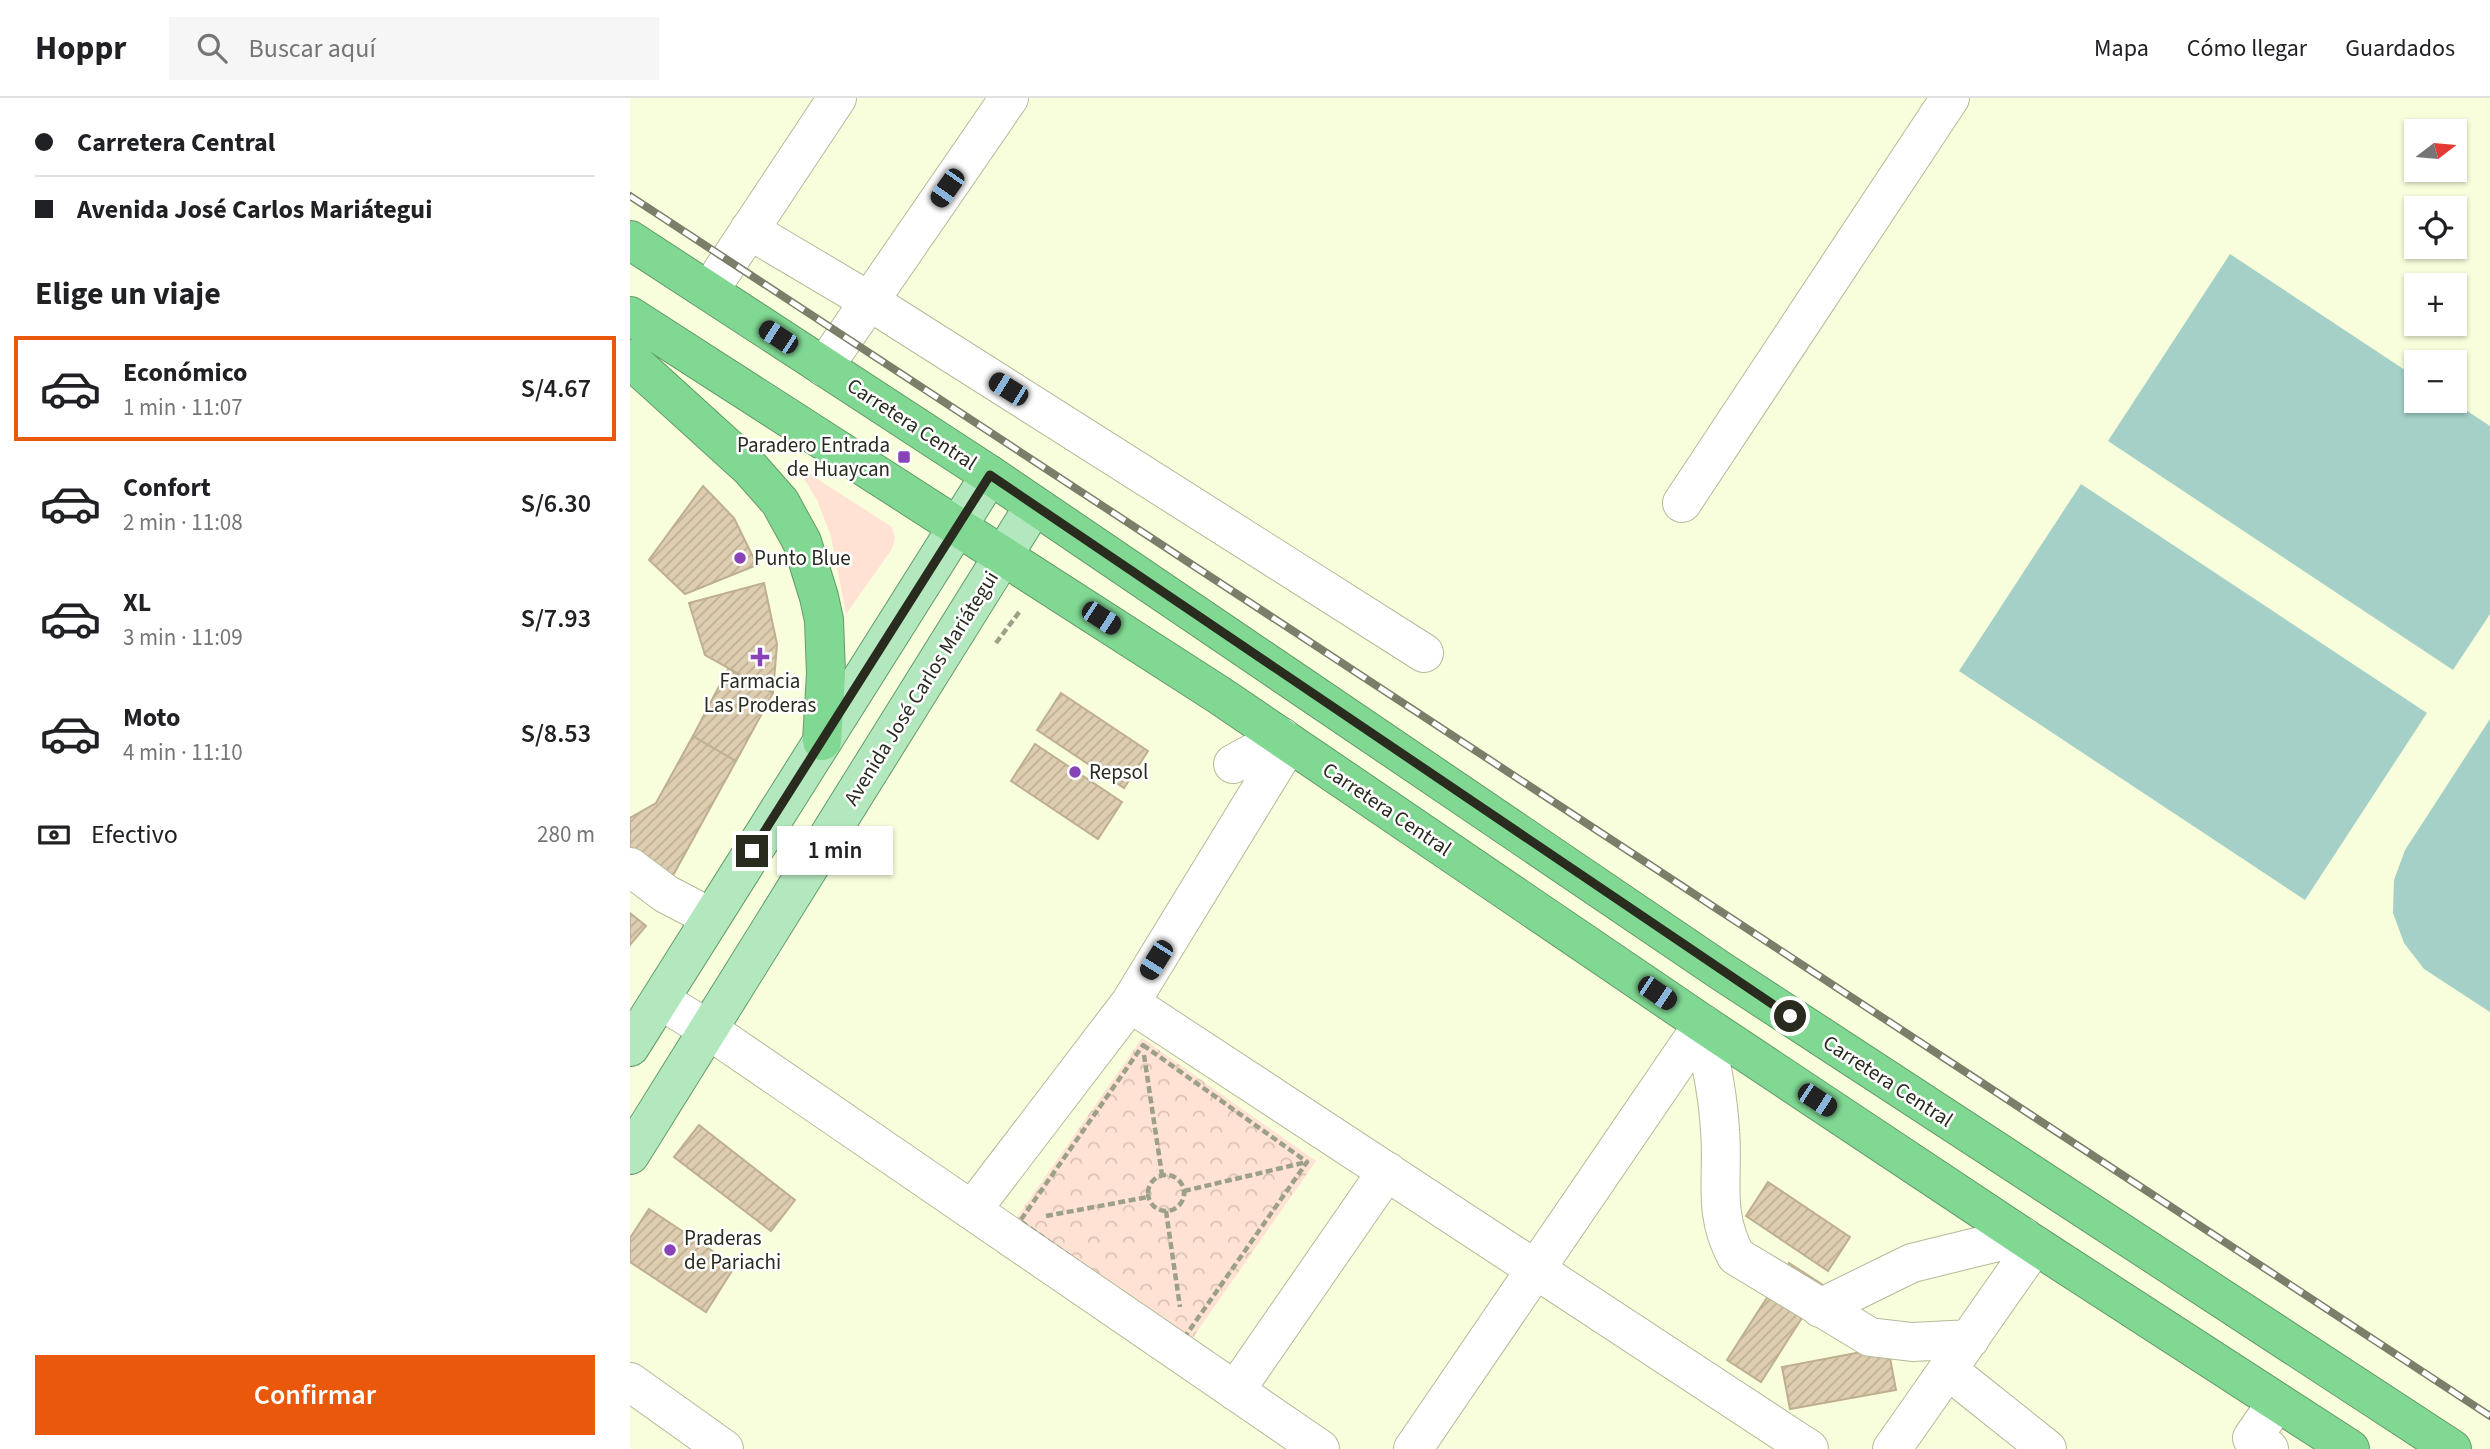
<!DOCTYPE html>
<html lang="es">
<head>
<meta charset="utf-8">
<style>
	body { margin:0; font-family:"Source Sans 3",sans-serif; background:#f6f6f6; color:#202124; height:100vh; display:flex; flex-direction:column; font-size:26px; white-space:nowrap }
	* { box-sizing:border-box; margin:0 }
	p { font-size:23px; color:#757577 }
	.icon { flex:none; width:38px; height:38px; fill:none; stroke:currentColor; stroke-width:2; stroke-linecap:round; stroke-linejoin:round }
	.map { position:relative; flex:1; overflow:hidden }
	.drawer { display:flex; flex-direction:column; background:#fff; width:630px }
	.drawer>* { flex:none }
	.top-card { display:grid; align-content:center; height:154px; padding:0 35px; background:#fff }
	.needle { width:46px; rotate:74deg }
	.controls { position:absolute; left:1774px; top:21px; display:grid; gap:14px }
	.controls a { display:grid; place-items:center; width:63px; height:63px; border-radius:0px; background:#fff; box-shadow:0 2px 5px #0004; font-size:35px }
	.end { position:absolute; width:32px; height:32px; margin:-16px; border:9px solid #282b1e; background:#fff; box-shadow:0 0 0 4px #fff }
	.from { border-radius:50% }
	.bubble { position:absolute; height:49px; border-radius:0px; background:#fff; box-shadow:0 2px 5px #0004; font-size:23px; font-weight:600; line-height:49px; text-align:center }
	.car { position:absolute; width:21px; height:42px; margin:-21px -10px; border-radius:9px; box-shadow:0 0 5px 2px #0007; background:linear-gradient(#222 24%,#8ab4d8 0 40%,#222 0 76%,#8ab4d8 0 86%,#222 0) }
	.top-card b { display:flex; align-items:center; gap:24px; height:66px; font-size:26px }
	.top-card b+b { border-top:2px solid #e0e0e0 }
	.top-card i { width:18px; height:18px; background:#202124 }
	ul { padding:0; list-style:none }
	li { display:flex; align-items:center; gap:21px; height:105px; margin:0 14px 10px; padding:0 21px; border:4px solid transparent; border-radius:0px }
	li div { flex:1 }
	li b { display:block; font-size:26px }
	li em { font-style:normal; font-weight:600 }
	li.current { border-color:#ea580c }
	li>.icon { width:63px; height:63px; stroke-width:1.5 }
	h2 { padding:0 35px; font-size:32px; line-height:84px }
	.pay { display:flex; align-items:center; gap:18px; height:77px; padding:0 35px; font-size:26px }
	.pay p { margin-inline-start:auto }
	.primary-button { display:flex; gap:14px; margin-top:auto; padding:14px 35px }
	.primary-button a { flex:1; height:80px; border-radius:0px; background:#ea580c; color:#fff; font-size:28px; font-weight:600; line-height:80px; text-align:center }
	header { display:flex; align-items:center; gap:42px; box-sizing:border-box; height:98px; padding:0 35px; background:#fff; border-bottom:2px solid #e0e0e0 }
	header strong { font-size:33px }
	nav { display:flex; gap:38px; margin-inline-start:auto; font-size:24px }
	.search { width:490px; height:63px; background:#f6f6f6; display:flex; align-items:center; gap:18px; box-sizing:border-box; padding:0 24px; border-radius:0px; color:#757577; font-size:26px }
	main { display:flex; flex:1; min-height:0 }
	.map>svg:first-child { display:block }
	.green { fill:#ffe2d3 }
	.park { fill:url(#park-crowns) }
	.water { fill:#a4d0c8 }
	.building { fill:url(#building-hatch); stroke:#bfaf91; stroke-width:2 }
	.lines { fill:none; stroke-linecap:round; stroke-linejoin:round }
	.minor-casing { stroke:#b4ba9a; stroke-width:40 }
	.major-casing { stroke:#629b6a; stroke-width:40 }
	.highway-casing { stroke:#629b6a; stroke-width:40 }
	.path { stroke:#9ba087; stroke-width:4.5; stroke-dasharray:7 3.5; stroke-linecap:butt }
	.minor { stroke:#fff; stroke-width:38 }
	.major { stroke:#b3e8be; stroke-width:38 }
	.highway { stroke:#81d893; stroke-width:38 }
	.rail-casing { stroke:#7b7f6a; stroke-width:8 }
	.rail { stroke:#fff; stroke-width:5; stroke-dasharray:16; stroke-linecap:butt }
	.route { stroke:#282b1e; stroke-width:9 }
	.poi-dot { fill:#8743b7; stroke:#fff; stroke-width:2.5 }
	.labels { text-anchor:middle; dominant-baseline:central; stroke-width:5; stroke-linejoin:round; paint-order:stroke }
	.street-label { font-size:21px; fill:#282b1e; stroke:#fff }
	.poi-label { font-size:21px; fill:#282b1e; stroke:#fff; text-anchor:start }
</style>
</head>
<body>
<header>
<strong>Hoppr</strong>
<div class="search"><svg class="icon" aria-label="search" viewBox="0 0 24 24"><circle cx="10" cy="10" r="6"/><path d="M15 15l6 6"/></svg>Buscar aquí</div>
<nav><a>Mapa</a><a>Cómo llegar</a><a>Guardados</a></nav>
</header>
<main>
<section class="drawer">
<div class="top-card">
<b><i class="from"></i>Carretera Central</b>
<b><i></i>Avenida José Carlos Mariátegui</b>
</div>
<h2>Elige un viaje</h2>
<ul>
<li class="current"><svg class="icon" aria-label="car" viewBox="0 0 24 24"><path d="M5 17H2v-5l4-1 3-4h7l3 4 3 1v5h-3M9 17h6M6 11h13"/><circle cx="7" cy="17" r="2"/><circle cx="17" cy="17" r="2"/></svg><div><b>Económico</b><p>1 min · 11:07</p></div><em>S/4.67</em></li>
<li><svg class="icon" aria-label="car" viewBox="0 0 24 24"><path d="M5 17H2v-5l4-1 3-4h7l3 4 3 1v5h-3M9 17h6M6 11h13"/><circle cx="7" cy="17" r="2"/><circle cx="17" cy="17" r="2"/></svg><div><b>Confort</b><p>2 min · 11:08</p></div><em>S/6.30</em></li>
<li><svg class="icon" aria-label="car" viewBox="0 0 24 24"><path d="M5 17H2v-5l4-1 3-4h7l3 4 3 1v5h-3M9 17h6M6 11h13"/><circle cx="7" cy="17" r="2"/><circle cx="17" cy="17" r="2"/></svg><div><b>XL</b><p>3 min · 11:09</p></div><em>S/7.93</em></li>
<li><svg class="icon" aria-label="car" viewBox="0 0 24 24"><path d="M5 17H2v-5l4-1 3-4h7l3 4 3 1v5h-3M9 17h6M6 11h13"/><circle cx="7" cy="17" r="2"/><circle cx="17" cy="17" r="2"/></svg><div><b>Moto</b><p>4 min · 11:10</p></div><em>S/8.53</em></li>
</ul>
<div class="pay"><svg class="icon" aria-label="cash" viewBox="0 0 24 24"><path d="M3 7h18v10H3z"/><circle cx="12" cy="12" r="2"/></svg>Efectivo<p>280 m</p></div>
<div class="primary-button"><a>Confirmar</a></div>
</section>
<div class="map">
<svg width="1860" height="1351" viewBox="0 0 1860 1351">
	<defs>
		<pattern id="park-crowns" width="20" height="18" patternUnits="userSpaceOnUse" patternTransform="scale(1.75)"><rect width="20" height="18" fill="#ffe2d3"/><path d="M2 6a3 3 0 1 1 6 0M12 15a3 3 0 1 1 6 0" fill="none" stroke="#dbc2b5"/></pattern>
		<pattern id="building-hatch" width="6" height="6" patternUnits="userSpaceOnUse" patternTransform="scale(1.75)"><rect width="6" height="6" fill="#decdaf"/><path d="M-1 1l2-2M0 6l6-6M5 7l2-2" fill="none" stroke="#beb096"/></pattern>
	</defs>
	<rect width="100%" height="100%" fill="#f8fedc"/>
	<path class="green" d="M175,373l87,56 3,11 -3,11 -46,65 -15,-78 -14,-36 -17,-28z"/>
	<path class="park" d="M512,940l174,123 -129,185 -174,-123z"/>
	<path class="water" d="M1600,156l187,124v23h35l38,25v188l-37,56 -345,-229z
		M1451,386l346,229 -122,187 -346,-229z
		M1860,621v293l-66,-43 -20,-26 -11,-30 1,-33 11,-30z"/>
	<path class="building" d="M73,388l31,32 23,47 -72,29 -36,-34z
		M134,485l13,61 -4,49 -68,-38 -16,-52z
		M98,571l45,24 -37,68 -43,-25z
		M431,595l87,58 -24,37 -87,-58z
		M63,638l43,25 -70,127 -36,-35v-35l26,-15z
		M405,646l87,58 -24,37 -87,-58z
		M0,815l16,13 -16,19z
		M69,1027l96,75 -24,31 -97,-74z
		M1138,1084l82,55 -22,34 -82,-55z
		M19,1111l86,57 -29,46 -76,-50v-24z
		M1159,1165l34,22 -62,97 -34,-22z
		M1258,1249l8,43 -106,19 -8,-42z"/>
	<g class="lines">
		<g class="minor-casing">
			<path id="minor" d="M119,132l120,71 555,352
				M79,193l128,-193
				M194,269l185,-269
				M1052,405l268,-405
				M603,666l49,-27
				M0,769l36,27 44,23
				M30,902l49,30 611,419
				M500,905l679,446
				M1073,926c7,35 15,70 17,106 4,48 -8,81 16,126l134,81 42,5 58,-3
				M342,1112l158,-207 159,-260
				M1190,1210l92,-45 110,-27
				M1318,1272l99,79
				M0,1284l94,67
				M605,1293l152,-220
				M783,1351l290,-425
				M1262,1351l143,-204
				M1639,1351l-17,-11 25,-36"/>
		</g>
		<g class="major-casing">
			<path id="major" d="M0,949l360,-572
				M0,1057l404,-649"/>
		</g>
		<g class="highway-casing">
			<path id="highway" d="M0,142l360,235 731,496 731,478
				M0,218l589,379 484,329 332,221 315,204
				M0,261l120,109 30,34 22,40 17,55 5,23 2,54 -4,67"/>
		</g>
		<path class="path" d="M366,545l24,-32
			M513,947l164,117 -123,176 -164,-117z
			M514,957l18,120
			M518 1095a18 18 0 1 1 36 0a18 18 0 1 1-36 0Z
			M554,1093l123,-29
			M536,1113l14,96
			M416,1118l102,-19"/>
		<use href="#minor" class="minor"/>
		<use href="#major" class="major"/>
		<use href="#highway" class="highway"/>
		<g class="rail-casing">
			<path id="rail" d="M0,98l1860,1220"/>
		</g>
		<use href="#rail" class="rail"/>
	</g>
	<g class="lines">
		<path class="route" d="M122,753l238,-376 800,541"/>
	</g>
	<g class="poi-dot">
		<rect x="267" y="352" width="14" height="14" rx="3.5"/>
		<circle cx="110" cy="460" r="7"/>
		<path d="M126.5 548.5h7v7h7v7h-7v7h-7v-7h-7v-7h7z"/>
		<circle cx="445" cy="674" r="7"/>
		<circle cx="40" cy="1152" r="7"/>
	</g>
	<g class="labels">
		<g class="street-label">
			<text transform="translate(282 326) rotate(33)">Carretera Central</text>
			<text transform="translate(291 590) rotate(-58)">Avenida José Carlos Mariátegui</text>
			<text transform="translate(757 711) rotate(34)">Carretera Central</text>
			<text transform="translate(1258 983) rotate(33)">Carretera Central</text>
		</g>
		<g class="poi-label">
			<text x="260" y="347" text-anchor="end">Paradero Entrada<tspan x="260" dy="24">de Huaycan</tspan></text>
			<text x="124" y="460">Punto Blue</text>
			<text x="130" y="583" text-anchor="middle">Farmacia<tspan x="130" dy="24">Las Proderas</tspan></text>
			<text x="459" y="674">Repsol</text>
			<text x="54" y="1140">Praderas<tspan x="54" dy="24">de Pariachi</tspan></text>
		</g>
	</g>
</svg>
<div class="controls">
<a><svg class="needle" viewBox="-14 -14 28 28"><path d="M0-13l5 13h-10z" fill="#e53935"/><path d="M0 13l5-13h-10z" fill="#757577"/></svg></a>
<a><svg class="icon" aria-label="locate" viewBox="0 0 24 24"><circle cx="12" cy="12" r="6"/><path d="M12 2v4M12 18v4M2 12h4M18 12h4"/></svg></a>
<a>+</a>
<a>−</a>
</div>
<i class="end from" style="left:1160px;top:918px"></i>
<i class="end" style="left:122px;top:753px"></i>
<div class="bubble" style="left:147px;top:728px;width:116px">1 min</div>
<i class="car" style="left:317px;top:90px;rotate:215deg"></i>
<i class="car" style="left:148px;top:239px;rotate:303deg"></i>
<i class="car" style="left:378px;top:291px;rotate:302deg"></i>
<i class="car" style="left:471px;top:520px;rotate:123deg"></i>
<i class="car" style="left:526px;top:862px;rotate:212deg"></i>
<i class="car" style="left:1027px;top:895px;rotate:124deg"></i>
<i class="car" style="left:1187px;top:1002px;rotate:123deg"></i>
</div>
</main>
</body>
</html>
